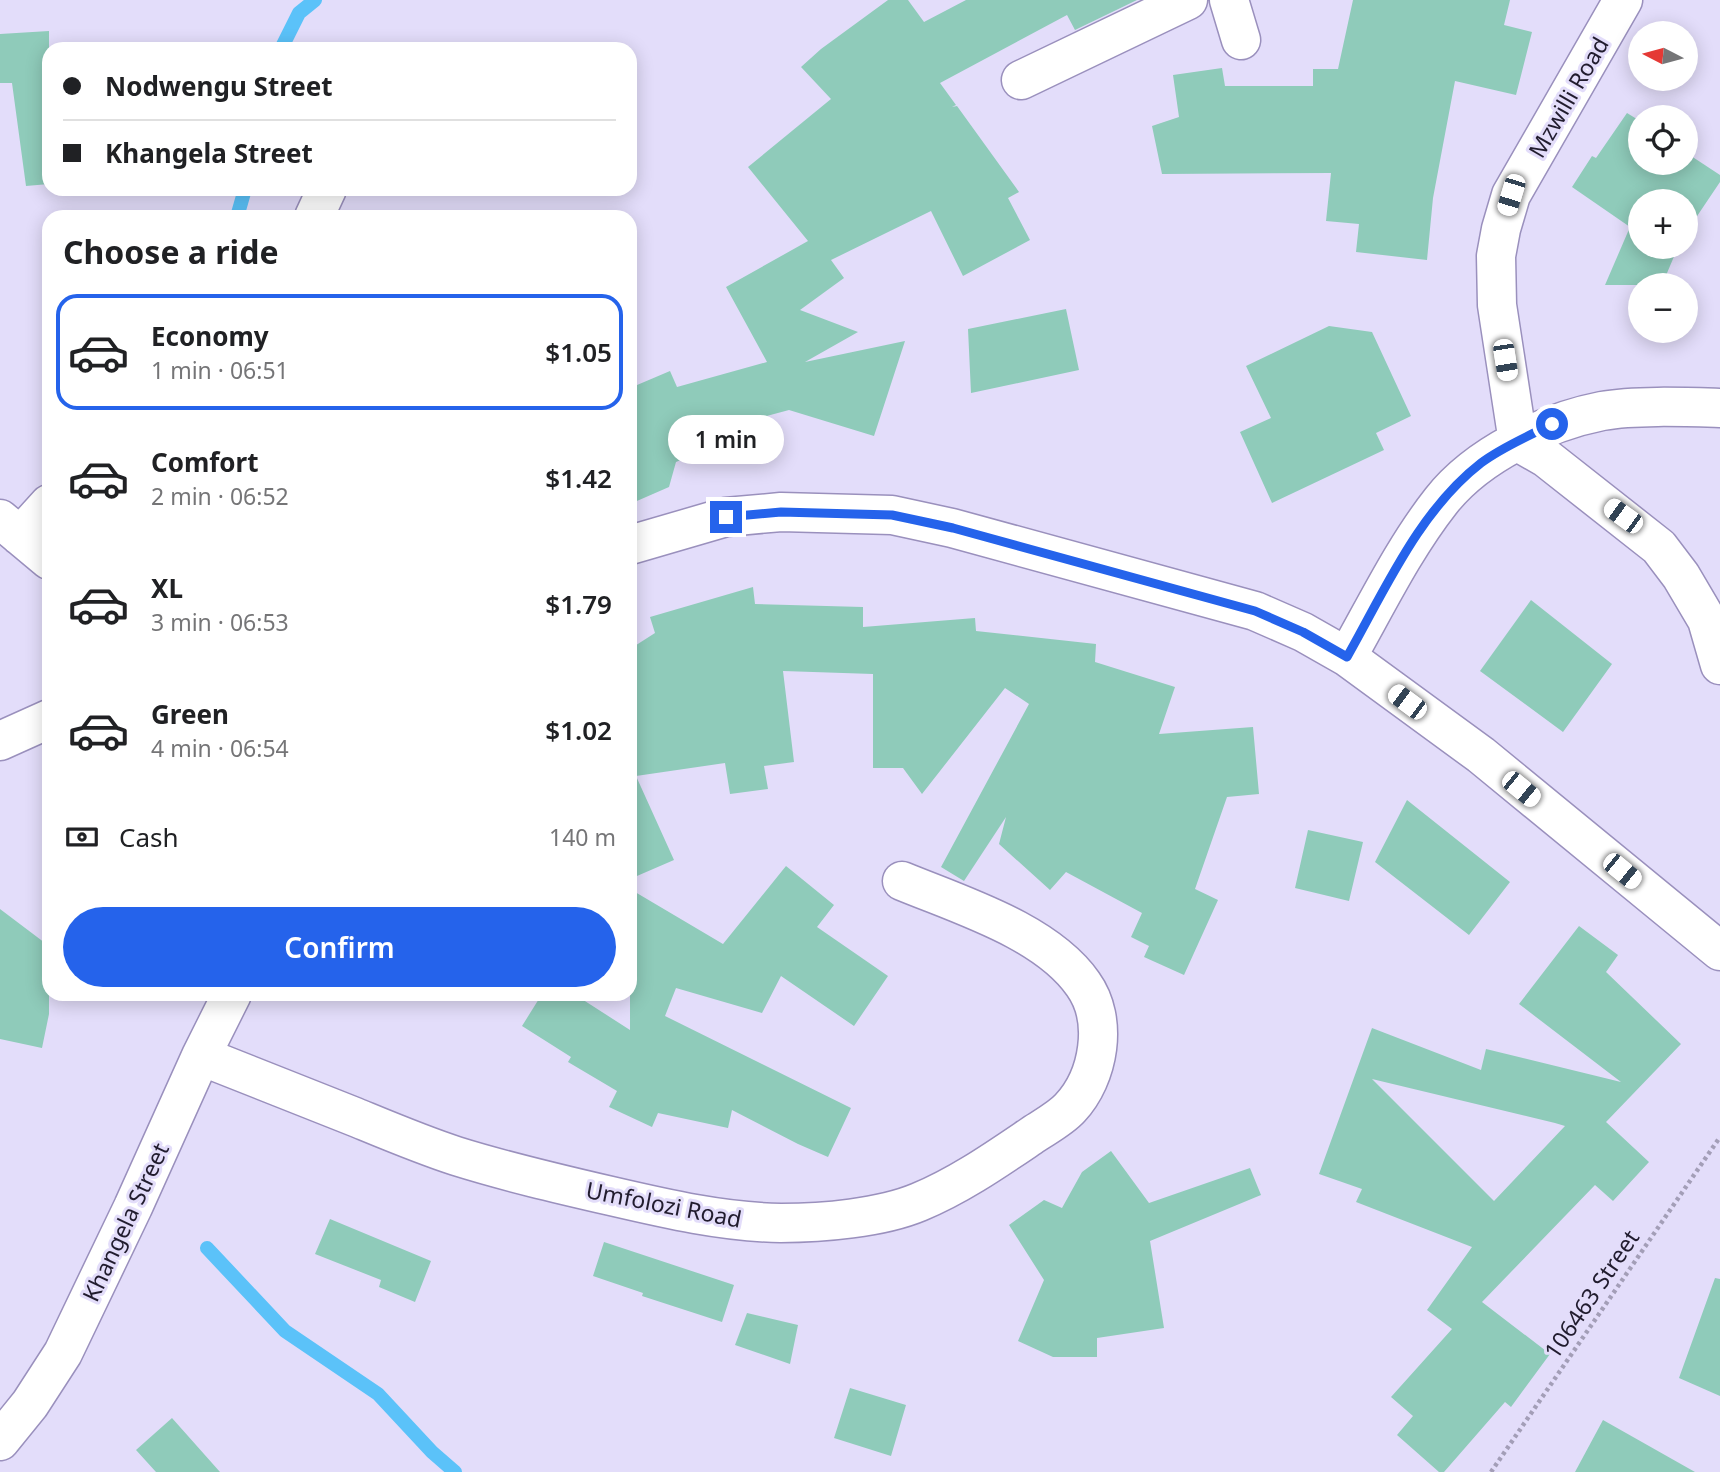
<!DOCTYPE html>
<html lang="en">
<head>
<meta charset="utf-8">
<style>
	body { margin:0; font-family:"Noto Sans",sans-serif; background:#f2f2f2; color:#202124; height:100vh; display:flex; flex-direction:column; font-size:26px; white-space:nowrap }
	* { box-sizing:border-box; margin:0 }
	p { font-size:23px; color:#757577 }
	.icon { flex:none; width:38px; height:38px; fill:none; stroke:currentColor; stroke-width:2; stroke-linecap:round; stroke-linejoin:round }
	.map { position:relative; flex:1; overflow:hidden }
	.drawer { position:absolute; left:42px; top:210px; width:595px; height:791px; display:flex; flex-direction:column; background:#fff; border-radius:21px; box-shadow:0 4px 18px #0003 }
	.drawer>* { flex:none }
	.hud { position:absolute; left:42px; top:42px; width:595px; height:154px; border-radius:21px; box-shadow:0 4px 18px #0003; display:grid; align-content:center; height:154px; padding:0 21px; background:#fff }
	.needle { width:46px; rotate:276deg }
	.fabs { position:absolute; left:1628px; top:21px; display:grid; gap:14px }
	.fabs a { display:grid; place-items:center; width:70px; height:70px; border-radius:50%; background:#fff; box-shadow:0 4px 18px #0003; font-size:35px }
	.end { position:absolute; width:32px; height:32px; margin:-16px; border:9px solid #2563eb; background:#fff; box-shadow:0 0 0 4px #fff }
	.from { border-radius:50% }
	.bubble { position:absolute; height:49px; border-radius:24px; background:#fff; box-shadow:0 4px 18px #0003; font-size:23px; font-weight:600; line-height:49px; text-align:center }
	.car { position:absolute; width:21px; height:42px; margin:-21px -10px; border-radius:9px; box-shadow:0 0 5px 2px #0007; background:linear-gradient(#fff 24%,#345 0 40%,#fff 0 76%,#345 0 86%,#fff 0) }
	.hud b { display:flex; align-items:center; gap:24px; height:66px; font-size:26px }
	.hud b+b { border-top:2px solid #e0e0e0 }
	.hud i { width:18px; height:18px; background:#202124 }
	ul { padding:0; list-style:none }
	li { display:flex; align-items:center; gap:21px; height:116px; margin:0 14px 10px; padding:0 7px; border:4px solid transparent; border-radius:21px }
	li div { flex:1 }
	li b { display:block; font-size:26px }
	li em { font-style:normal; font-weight:600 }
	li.selected { border-color:#2563eb }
	li>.icon { width:63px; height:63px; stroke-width:1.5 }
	h2 { padding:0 21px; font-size:32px; line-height:84px }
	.pay { display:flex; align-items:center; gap:18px; height:77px; padding:0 21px; font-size:26px }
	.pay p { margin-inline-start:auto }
	.action { display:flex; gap:14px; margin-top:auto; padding:14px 21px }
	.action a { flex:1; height:80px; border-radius:42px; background:#2563eb; color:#fff; font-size:28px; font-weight:600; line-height:80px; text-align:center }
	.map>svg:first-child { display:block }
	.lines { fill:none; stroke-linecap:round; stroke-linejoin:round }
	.stream { stroke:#5bc2f9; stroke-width:14 }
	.building { fill:#8fcbba; fill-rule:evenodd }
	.minor-casing { stroke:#9a90bd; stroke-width:41 }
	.path { stroke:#a39eb7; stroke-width:4.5; stroke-dasharray:3.5 3.5; stroke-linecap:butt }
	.minor { stroke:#fff; stroke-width:38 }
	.route { stroke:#2563eb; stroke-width:9 }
	.labels { text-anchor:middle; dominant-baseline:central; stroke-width:6; stroke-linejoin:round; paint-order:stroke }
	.street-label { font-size:23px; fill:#211c2e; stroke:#e3ddfa }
</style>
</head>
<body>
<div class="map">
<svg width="1720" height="1472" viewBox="0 0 1720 1472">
	<rect width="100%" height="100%" fill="#e3ddfa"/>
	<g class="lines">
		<path class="stream" d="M281,49l18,-36 16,-13
			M237,217l8,-28
			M207,1248l78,83 93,63 54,58 23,20"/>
	</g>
	<path class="building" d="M888,0h20l16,22 42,-22h171l-62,30 -8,-15 -127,68 16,22 -4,2 5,-1 62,86 -11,6 22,42 -67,36 -32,-65 -100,49 13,18 -44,32 58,22 -53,30 100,-21 -31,95 -85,-26 -92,25 7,15 -28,12 -7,25 -39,17v-116l40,-17 7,16 90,-25 -41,-75 82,-46 -60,-74 83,-68 -30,-32 20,-18z
		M1353,0h157l-6,25 28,7 -16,63 -61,-14 -22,117 -6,62 -71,-8 3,-28 -33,-3 5,-48 -169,1 -10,-48 27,-9 -6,-42 49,-7 3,18h88v-17h25z
		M49,31v153l-23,2 -14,-103h-12v-49z
		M1627,113l13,8v42h45v-11l35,23v7l-35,52v-33h-45v46h38l-16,38h-57l25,-58 -58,-40 20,-31 4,2z
		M1066,309l13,61 -108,23 -3,-64z
		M1329,326l43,6 39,84 -35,17 8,17 -112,53 -32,-71 31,-14 -25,-52z
		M753,587l2,17 108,3v20l112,-9 1,13 120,13 -1,18 80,25 -16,47 94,-7 6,67 -32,3 -32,92 23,11 -34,75 -40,-18 5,-11 -18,-9 11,-24 -76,-41 -16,18 -51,-46 7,-27 -42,64 -23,-14 88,-163 -24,-16 -83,106 -19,-26h-30v-94l-90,-3 11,91 -30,4 4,23 -38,5 -5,-31 -89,13 38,84 -44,19v-230l25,-16 -5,-16z
		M1531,600l81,64 -49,68 -83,-61z
		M1407,800l103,82 -41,53 -94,-73z
		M1308,830l55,12 -14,59 -54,-13z
		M786,866l48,39 -17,22 71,49 -34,50 -73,-50 -19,37 -86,-25 -11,28 186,92 -23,49 -30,-13 -66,-34 -4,18 -70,-15 -6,14 -43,-20 8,-16 -49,-29 3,-5 -49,-31 20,-32h32l56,36v-141l93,55z
		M0,909l49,37v68l-7,34 -42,-9z
		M1579,926l39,29 -12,17 75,72 -75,78 43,40 -36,39 -18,-16 -113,117 68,52 -39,53 -6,-5 -61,70h-5l-42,-37 16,-19 -22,-19 61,-68 -25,-19 45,-63 -116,-45 6,-13 -43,-15 53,-146 109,42 5,-21 135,33 -102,-78zM1372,1079l183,44 10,3 -71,75z
		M1111,1151l38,52 101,-35 11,27 -111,46 14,87 -67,10v19h-44l-35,-16 26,-61 -35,-55 35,-25 18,8 20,-36z
		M330,1219l101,42 -16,41 -36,-15 2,-7 -66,-26z
		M604,1242l130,43 -12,37 -80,-26 1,-3 -50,-17z
		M1715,1278l5,1v117l-41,-18z
		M747,1313l51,12 -8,39 -55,-19z
		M850,1388l56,17 -15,51 -57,-18z
		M172,1418l48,54h-64l-20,-22z
		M1603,1420l92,52h-120z"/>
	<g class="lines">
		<g class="minor-casing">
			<path id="minor" d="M1229,0l12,40
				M1623,0l-112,195 -10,34 -5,27 1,49 21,137 28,16 113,89 22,29 26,44 13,45
				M1021,80l167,-80
				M314,217l13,-28
				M0,519l49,41
				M20,536l29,-32
				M630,545l96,-28 55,-5 111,3 60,13 303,83 48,21 44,25 134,98 239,196
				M1347,657c30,-53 57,-109 94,-156 36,-46 105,-79 161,-90 32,-6 85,-4 118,-3
				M0,741l49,-22
				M201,1056c51,20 103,41 154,61 34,14 67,28 101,39 51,16 103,28 155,40 56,13 112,26 170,27 41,0 100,-5 138,-21 41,-17 78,-43 115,-68 12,-8 27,-16 36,-26 29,-31 39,-88 13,-124 -37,-53 -123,-79 -181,-103
				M0,1441l30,-37 33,-51 70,-146 68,-151 31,-62"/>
		</g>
		<path class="path" d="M1491,1472l229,-335"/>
		<use href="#minor" class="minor"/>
	</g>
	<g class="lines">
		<path class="route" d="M726,517l55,-5 111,3 61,13 302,83 48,21 44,25c38,-67 72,-146 134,-194 21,-16 48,-27 71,-39"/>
	</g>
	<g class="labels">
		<g class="street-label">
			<text transform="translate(1568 97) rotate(-60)">Mzwilli Road</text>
			<text transform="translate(664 1204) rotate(11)">Umfolozi Road</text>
			<text transform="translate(125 1222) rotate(-65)">Khangela Street</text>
			<text transform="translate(1591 1294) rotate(-56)">106463 Street</text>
		</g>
	</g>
</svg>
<div class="fabs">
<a><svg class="needle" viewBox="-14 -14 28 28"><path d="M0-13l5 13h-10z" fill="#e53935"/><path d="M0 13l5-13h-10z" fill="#757577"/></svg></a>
<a><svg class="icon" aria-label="locate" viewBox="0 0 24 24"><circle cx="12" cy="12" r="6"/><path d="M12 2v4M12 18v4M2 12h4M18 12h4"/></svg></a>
<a>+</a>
<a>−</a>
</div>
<i class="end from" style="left:1552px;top:424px"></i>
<i class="end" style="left:726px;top:517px"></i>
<div class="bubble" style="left:668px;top:415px;width:116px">1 min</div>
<i class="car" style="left:1511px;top:195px;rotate:197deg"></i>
<i class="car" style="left:1505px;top:360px;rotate:171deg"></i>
<i class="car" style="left:1623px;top:516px;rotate:306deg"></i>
<i class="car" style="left:1407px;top:702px;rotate:307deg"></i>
<i class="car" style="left:1521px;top:789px;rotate:129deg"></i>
<i class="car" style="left:1622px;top:871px;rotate:129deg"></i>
<div class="hud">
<b><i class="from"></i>Nodwengu Street</b>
<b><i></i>Khangela Street</b>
</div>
<section class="drawer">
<h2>Choose a ride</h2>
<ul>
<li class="selected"><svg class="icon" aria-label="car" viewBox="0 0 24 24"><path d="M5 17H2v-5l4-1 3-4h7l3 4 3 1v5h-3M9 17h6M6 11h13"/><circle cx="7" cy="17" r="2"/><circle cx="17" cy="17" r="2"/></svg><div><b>Economy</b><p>1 min · 06:51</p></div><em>$1.05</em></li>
<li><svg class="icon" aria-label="car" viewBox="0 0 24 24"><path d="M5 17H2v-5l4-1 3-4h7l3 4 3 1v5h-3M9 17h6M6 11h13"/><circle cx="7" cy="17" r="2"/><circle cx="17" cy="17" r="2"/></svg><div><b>Comfort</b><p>2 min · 06:52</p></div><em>$1.42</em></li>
<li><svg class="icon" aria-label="car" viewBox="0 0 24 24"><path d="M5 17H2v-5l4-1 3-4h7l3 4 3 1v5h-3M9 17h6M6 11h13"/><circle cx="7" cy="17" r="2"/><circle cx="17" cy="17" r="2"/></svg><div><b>XL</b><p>3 min · 06:53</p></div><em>$1.79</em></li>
<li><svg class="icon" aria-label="car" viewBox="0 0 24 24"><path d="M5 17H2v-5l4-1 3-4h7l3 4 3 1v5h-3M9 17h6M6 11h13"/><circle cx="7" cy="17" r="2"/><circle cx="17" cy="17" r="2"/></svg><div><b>Green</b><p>4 min · 06:54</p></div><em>$1.02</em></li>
</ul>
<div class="pay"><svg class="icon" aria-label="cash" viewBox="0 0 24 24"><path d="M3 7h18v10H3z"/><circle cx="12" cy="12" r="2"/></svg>Cash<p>140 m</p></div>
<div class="action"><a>Confirm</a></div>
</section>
</div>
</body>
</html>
